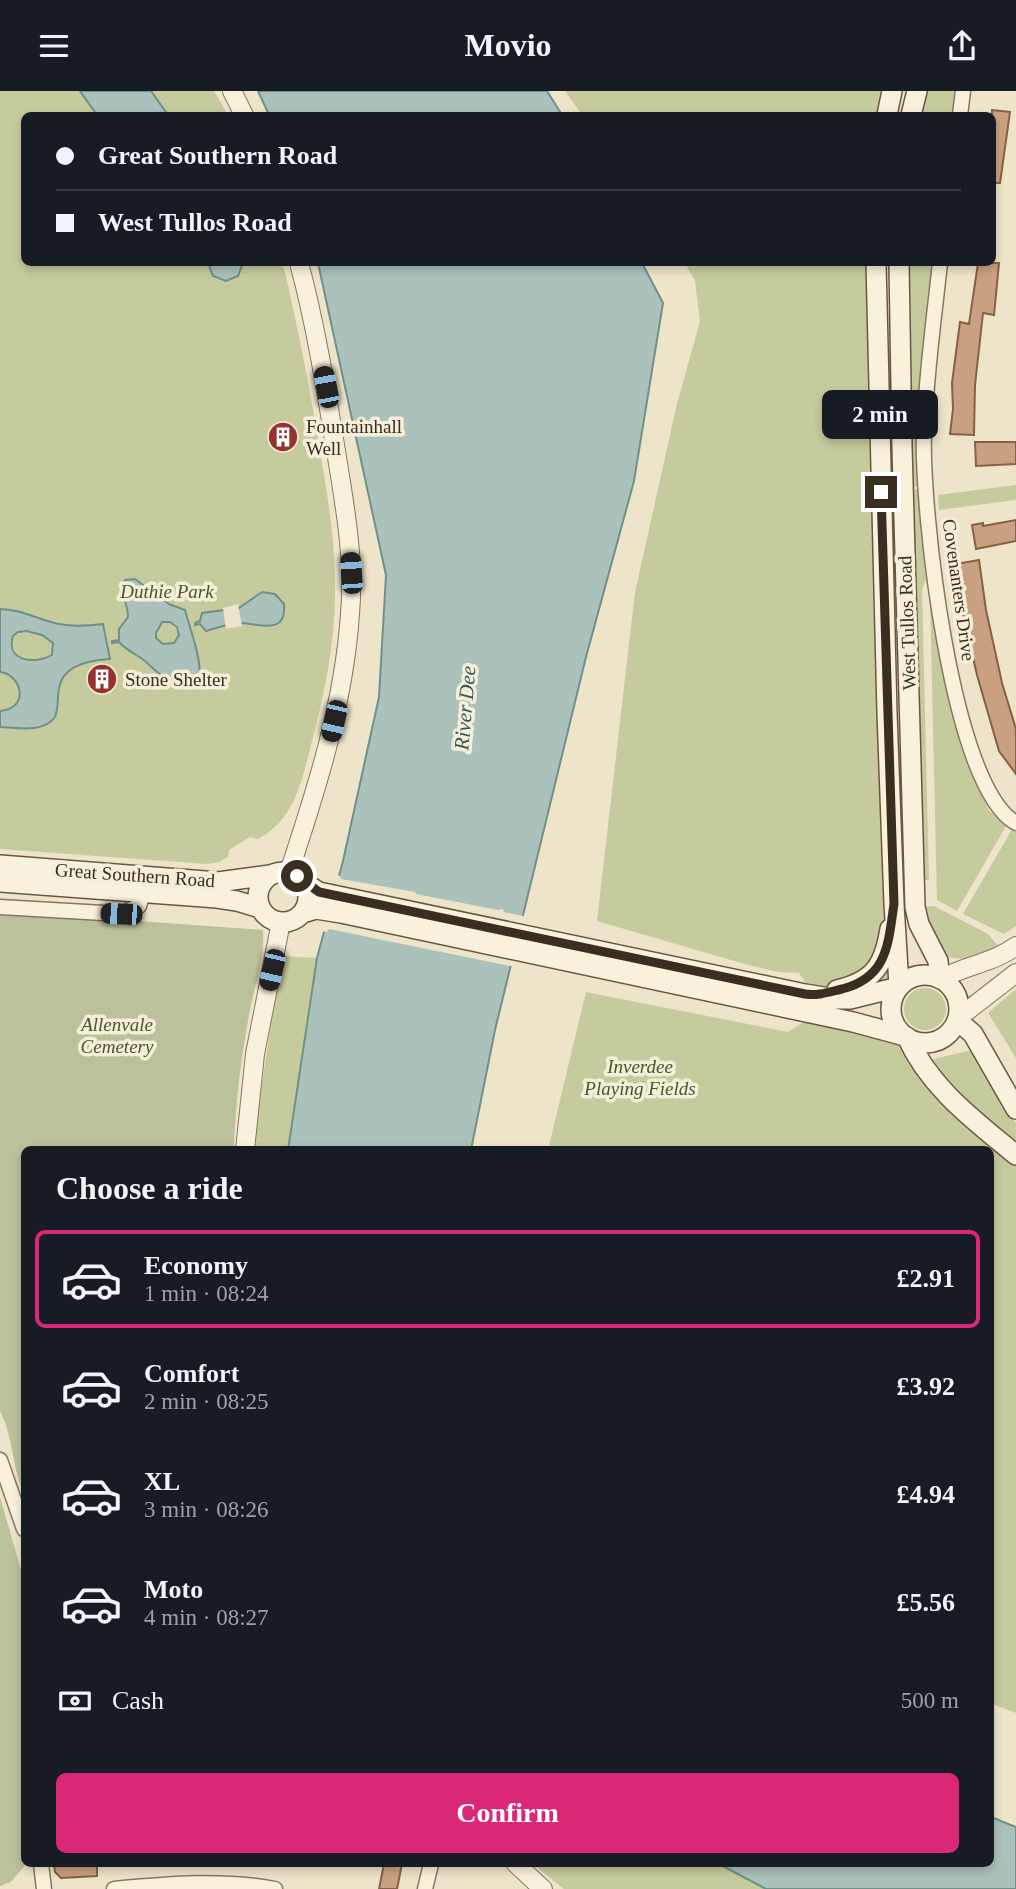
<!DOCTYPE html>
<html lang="en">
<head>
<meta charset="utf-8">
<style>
	body { margin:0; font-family:"Times New Roman",serif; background:#242831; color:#f1f3f6; height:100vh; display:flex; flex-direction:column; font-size:26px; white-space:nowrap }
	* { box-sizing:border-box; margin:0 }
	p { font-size:23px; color:#9ea1a6 }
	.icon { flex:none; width:38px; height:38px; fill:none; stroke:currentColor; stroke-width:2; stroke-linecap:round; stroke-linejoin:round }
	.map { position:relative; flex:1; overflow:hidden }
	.drawer { position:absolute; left:21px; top:1055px; width:973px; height:721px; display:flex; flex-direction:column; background:#171b24; border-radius:10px; box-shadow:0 4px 10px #0003 }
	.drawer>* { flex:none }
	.banner { position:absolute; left:21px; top:21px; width:975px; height:154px; border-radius:10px; box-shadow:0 4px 10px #0003; display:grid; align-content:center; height:154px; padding:0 35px; background:#171b24 }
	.end { position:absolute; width:32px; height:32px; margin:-16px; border:9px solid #3a2e21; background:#fff; box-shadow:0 0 0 4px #fff }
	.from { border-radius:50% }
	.bubble { position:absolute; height:49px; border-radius:10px; background:#171b24; box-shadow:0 4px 10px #0003; font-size:23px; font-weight:700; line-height:49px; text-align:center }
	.car { position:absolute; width:21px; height:42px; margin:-21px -10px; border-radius:9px; box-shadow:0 0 5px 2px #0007; background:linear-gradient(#222 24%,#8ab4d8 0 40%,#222 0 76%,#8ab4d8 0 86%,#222 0) }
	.banner b { display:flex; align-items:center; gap:24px; height:66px; font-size:26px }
	.banner b+b { border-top:2px solid #363941 }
	.banner i { width:18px; height:18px; background:#f1f3f6 }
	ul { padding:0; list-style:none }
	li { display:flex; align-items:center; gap:21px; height:98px; margin:0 14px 10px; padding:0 21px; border:4px solid transparent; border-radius:10px }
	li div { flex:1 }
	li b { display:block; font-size:26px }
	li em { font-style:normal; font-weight:700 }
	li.active { border-color:#db2777 }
	li>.icon { width:63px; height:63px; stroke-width:1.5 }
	h2 { padding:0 35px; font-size:32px; line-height:84px }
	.pay { display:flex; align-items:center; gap:18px; height:77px; padding:0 35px; font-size:26px }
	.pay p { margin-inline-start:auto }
	.cta { display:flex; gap:14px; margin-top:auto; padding:14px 35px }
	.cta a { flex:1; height:80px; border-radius:10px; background:#db2777; color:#fff; font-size:28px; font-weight:700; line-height:80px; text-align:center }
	header { display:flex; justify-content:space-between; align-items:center; height:91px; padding:0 35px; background:#171b24; font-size:32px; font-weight:700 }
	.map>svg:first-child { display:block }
	.green { fill:#c5cb9d }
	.cemetery { fill:#bbc19b }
	.water { fill:#aac2bb; stroke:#709089; stroke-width:2; fill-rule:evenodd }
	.pier { fill:#ede4c9 }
	.building { fill:#caa180; stroke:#876145; stroke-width:2 }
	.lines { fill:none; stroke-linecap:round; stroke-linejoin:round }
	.minor-casing { stroke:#89765e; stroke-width:17 }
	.tertiary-casing { stroke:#89765e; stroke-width:20 }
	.secondary-casing { stroke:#6b5741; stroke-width:22 }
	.minor { stroke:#f8f1dc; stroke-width:14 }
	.tertiary { stroke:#f8f1dc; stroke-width:18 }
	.secondary { stroke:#f8f1dc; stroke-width:19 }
	.route { stroke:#3a2e21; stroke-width:9 }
	.labels { text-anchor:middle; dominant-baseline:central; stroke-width:7; stroke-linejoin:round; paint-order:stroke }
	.poi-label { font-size:19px; fill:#3a2e21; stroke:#f5eed8; text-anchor:start }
	.street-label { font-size:19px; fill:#3a2e21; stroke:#f5eed8 }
	.park-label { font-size:19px; font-style:italic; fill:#495628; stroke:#f5eed8 }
	.water-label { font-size:21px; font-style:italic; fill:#315958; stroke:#f5eed8 }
</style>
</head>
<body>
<header><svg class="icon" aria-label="menu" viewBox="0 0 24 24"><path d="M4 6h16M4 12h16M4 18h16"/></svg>Movio<svg class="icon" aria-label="share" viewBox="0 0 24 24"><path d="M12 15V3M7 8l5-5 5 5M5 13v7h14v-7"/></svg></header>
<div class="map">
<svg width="1016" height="1798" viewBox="0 0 1016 1798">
	<rect width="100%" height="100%" fill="#ede4c9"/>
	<path class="green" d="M0,0h214l14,24h-204v148h252l8,5c14,61 26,121 36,183 8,47 16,94 15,142 0,51 -11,103 -24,152 -9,36 -17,75 -53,94l-8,-2 -21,13 -1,7 -9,5 -12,2 -207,-15z
		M565,0h327l-5,24h-305z
		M924,0h32l-3,24h-34z
		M685,172h191l23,724 -84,9 -16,-23 -20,-1 -31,-7 -151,-44 38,-329 42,-188 23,-83 -5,-40z
		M908,172h27l-14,223 -8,1z
		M1016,394v15l-77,10 -1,-15z
		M921,398l7,86 -6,14 7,291h-5l-12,-390z
		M930,504l22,108 18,66 19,41 17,16 -49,85 -20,-11z
		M1011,740l5,1v94l-12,8 -41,-20z
		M934,815l54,28 11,13c-17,7 -36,17 -54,8l-19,-34 -3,-14z
		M281,865l36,2 -29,192h-32l-1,-19z
		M904 918a21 21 0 1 1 42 0a21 21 0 1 1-42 0Z
		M1016,898v69l-28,-45z
		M586,901l202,40 28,-18 89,22 111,119v558l-26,-10v-553h-442z
		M972,959l30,57 14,16v16l-4,4 -64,-58 -18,-25z
		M533,1773h186l47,25h-202z"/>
	<path class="cemetery" d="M0,820l263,19c2,29 -9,56 -14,85 -8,45 -14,89 -15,135h-210v342c-13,-26 -10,-54 -24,-81z
		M0,1406l24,83v180l-2,57 4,47 -15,18 -11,4z"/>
	<path class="water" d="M80,0h71l17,24h-71z
		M258,0h289l15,24h-293z
		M208,172h35l-5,13 -12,5 -13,-5z
		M318,172h324l21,40 -29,178 -48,176 -91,373 -24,120h-183l29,-192 26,-97 36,-164 7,-122z
		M135,488l34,25 16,6c4,16 17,50 14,64 -7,34 -43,-3 -54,-13 -9,-7 -18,-10 -26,-19l-7,1v-2l7,-1v-11l9,-12c0,-14 -9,-24 -3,-37zM162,531h8l7,5 2,8 -5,8 -11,1 -7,-6v-5z
		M262,501l13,2 9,10c3,34 -28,18 -46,19 -11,1 -21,5 -32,8l-6,-7 -5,1v-2l5,-2 2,-8 37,-5z
		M0,518c21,0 39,11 59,15 14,3 29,2 44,0l7,35c-19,1 -47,5 -51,29 -2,10 0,19 -4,29 -11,16 -37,11 -55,10v-16c31,-3 21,-37 0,-39zM26,540l16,4 11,8 -1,12c-17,10 -47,6 -39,-19l5,-4z
		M991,1726l25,10v62h-250l-47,-25h271z"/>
	<path class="pier" d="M238,513l4,22 -16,3 -3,-21z
		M335,784l5,1 1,3 74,13 1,2 82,16 5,-1 1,3 23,5 -12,50 -186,-38 -2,3 -6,-1z"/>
	<path class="building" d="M992,19l18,2 -10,71h-8z
		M978,172h21l-5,52 -11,-2 -8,72 -1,50 -24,-1 3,-25 -1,-26 8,-61 9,2z
		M975,351h41v22l-40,2z
		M1016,429v21l-40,8 -4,-24 11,-2v3z
		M979,469l7,50 16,73 14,46v45l-17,-23 -22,-76 -14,-61 -2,-13h3l-8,-37z
		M54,1773h43v12l-36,2 -6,-6z
		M384,1773h18l-5,25h-18z"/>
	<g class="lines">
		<g class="minor-casing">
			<path id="minor" d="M960,24l3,-24
				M940,172c-6,56 -14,112 -16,169 -3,74 27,355 92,391
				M0,816l121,7 18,-8 4,-13
				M0,1369l24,69
				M41,1773l3,25
				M114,1798c54,-5 106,-10 161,0
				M425,1798l6,-25"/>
		</g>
		<g class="tertiary-casing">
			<path id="tertiary" d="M232,0l12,24
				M289,781c28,-84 55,-169 61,-258 5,-56 -6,-113 -15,-169 -10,-61 -20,-123 -36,-182
				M941,888c25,-14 52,-16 75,-33
				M958,927l58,-45
				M245,1059l10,-96 26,-132
				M516,1773l27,25"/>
		</g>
		<g class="secondary-casing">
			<path id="secondary" d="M887,24l5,-24
				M911,24l6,-24
				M876,172l11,450 7,191 5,82
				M899,172l3,184 13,460 4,17 19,37 2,18
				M0,774l218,17 52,-7
				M258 806a25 25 0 1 1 50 0a25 25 0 1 1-50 0Z
				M0,791l217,16 20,3 23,7
				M303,791l16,10 486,102 31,5h14l49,-12
				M303,822l13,-4 25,4 512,109 52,14
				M891 918a34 34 0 1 1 68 0a34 34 0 1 1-68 0Z
				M837,899c37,-9 47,-24 53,-61
				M957,929l16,14 43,75
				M907,946c23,51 67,83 109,118"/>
		</g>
		<use href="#minor" class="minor"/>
		<use href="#tertiary" class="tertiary"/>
		<use href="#secondary" class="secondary"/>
	</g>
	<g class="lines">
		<path class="route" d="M297,785l22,16 486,102c13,2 24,-2 37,-5 46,-12 46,-45 52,-85l-13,-412"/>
	</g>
	<defs>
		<g id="building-disc" transform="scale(1.575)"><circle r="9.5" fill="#963330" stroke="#f5eed8"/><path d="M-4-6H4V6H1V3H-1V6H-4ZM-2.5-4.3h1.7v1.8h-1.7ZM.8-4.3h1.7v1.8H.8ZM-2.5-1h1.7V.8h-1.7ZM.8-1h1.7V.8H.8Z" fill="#fff"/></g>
	</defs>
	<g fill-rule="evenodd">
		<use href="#building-disc" x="283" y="346"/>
		<use href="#building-disc" x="102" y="588"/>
	</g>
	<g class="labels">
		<g class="poi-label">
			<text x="306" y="335">Fountainhall<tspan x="306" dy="22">Well</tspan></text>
			<text x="125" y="588">Stone Shelter</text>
		</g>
		<g class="street-label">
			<text transform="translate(959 499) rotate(82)">Covenanters Drive</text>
			<text transform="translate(907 532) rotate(-92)">West Tullos Road</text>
			<text transform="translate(135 784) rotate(4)">Great Southern Road</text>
		</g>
		<g class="park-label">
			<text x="167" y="500">Duthie Park</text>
			<text x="117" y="933">Allenvale<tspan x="117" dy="22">Cemetery</tspan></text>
			<text x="640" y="975">Inverdee<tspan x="640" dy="22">Playing Fields</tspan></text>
		</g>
		<g class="water-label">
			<text transform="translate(465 617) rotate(-85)">River Dee</text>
		</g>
	</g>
</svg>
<i class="end from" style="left:297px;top:785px"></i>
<i class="end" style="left:881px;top:401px"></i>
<div class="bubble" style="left:822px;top:299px;width:116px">2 min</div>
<i class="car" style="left:326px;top:296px;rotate:349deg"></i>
<i class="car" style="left:351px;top:482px;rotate:356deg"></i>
<i class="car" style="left:334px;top:630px;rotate:193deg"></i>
<i class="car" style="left:121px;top:823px;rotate:272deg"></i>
<i class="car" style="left:272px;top:879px;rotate:193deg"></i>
<div class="banner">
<b><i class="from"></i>Great Southern Road</b>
<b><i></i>West Tullos Road</b>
</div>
<section class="drawer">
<h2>Choose a ride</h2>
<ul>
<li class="active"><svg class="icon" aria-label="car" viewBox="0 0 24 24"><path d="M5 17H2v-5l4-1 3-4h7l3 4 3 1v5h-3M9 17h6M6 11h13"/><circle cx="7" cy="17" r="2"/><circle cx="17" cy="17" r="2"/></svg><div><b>Economy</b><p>1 min · 08:24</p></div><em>£2.91</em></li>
<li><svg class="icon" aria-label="car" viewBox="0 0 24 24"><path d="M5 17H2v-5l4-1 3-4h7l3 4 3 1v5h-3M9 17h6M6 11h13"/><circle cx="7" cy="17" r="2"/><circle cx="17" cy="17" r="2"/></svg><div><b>Comfort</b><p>2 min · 08:25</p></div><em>£3.92</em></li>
<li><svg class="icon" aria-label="car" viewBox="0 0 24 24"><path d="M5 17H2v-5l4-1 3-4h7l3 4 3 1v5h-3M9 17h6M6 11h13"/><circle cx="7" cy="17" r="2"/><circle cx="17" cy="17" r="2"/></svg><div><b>XL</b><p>3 min · 08:26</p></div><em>£4.94</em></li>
<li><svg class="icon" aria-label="car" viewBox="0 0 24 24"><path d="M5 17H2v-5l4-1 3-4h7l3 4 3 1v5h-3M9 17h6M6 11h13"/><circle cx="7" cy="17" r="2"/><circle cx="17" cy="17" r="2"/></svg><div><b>Moto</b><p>4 min · 08:27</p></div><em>£5.56</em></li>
</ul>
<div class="pay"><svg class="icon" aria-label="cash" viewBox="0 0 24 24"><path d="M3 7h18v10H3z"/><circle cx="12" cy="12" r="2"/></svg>Cash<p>500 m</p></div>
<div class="cta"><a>Confirm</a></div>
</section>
</div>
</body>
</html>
